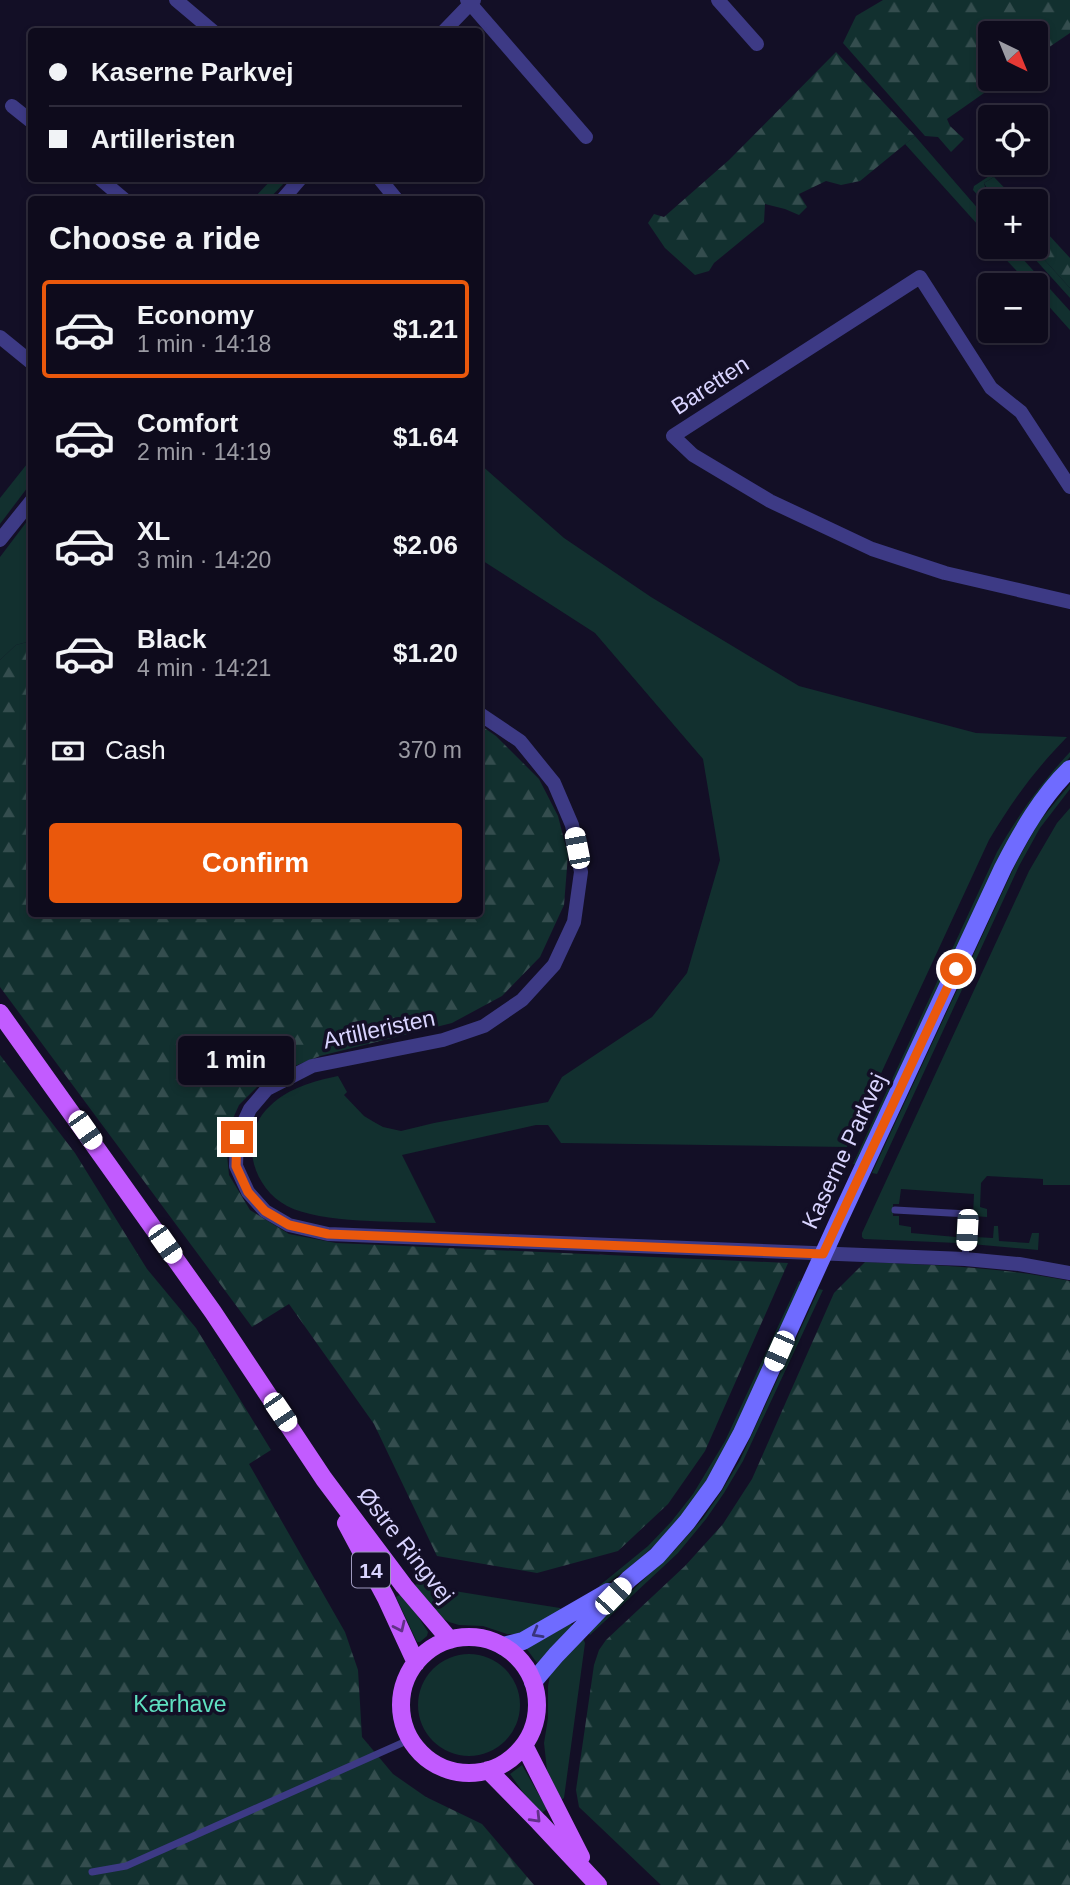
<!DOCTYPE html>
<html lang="en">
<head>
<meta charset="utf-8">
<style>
	body { margin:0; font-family:Arial,sans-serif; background:#171425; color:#f1f3f6; height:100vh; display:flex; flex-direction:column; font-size:26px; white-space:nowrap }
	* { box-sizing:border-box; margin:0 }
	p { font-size:23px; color:#9b9ba3 }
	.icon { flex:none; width:38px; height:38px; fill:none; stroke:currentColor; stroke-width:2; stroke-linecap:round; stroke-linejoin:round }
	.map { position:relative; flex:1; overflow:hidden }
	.details { position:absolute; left:28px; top:196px; width:455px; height:721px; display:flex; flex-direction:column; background:#0e0b1c; border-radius:7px; box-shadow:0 4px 10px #0003,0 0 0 2px #2e2b3b }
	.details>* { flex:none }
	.top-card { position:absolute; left:28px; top:28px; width:455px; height:154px; border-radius:7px; box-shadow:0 4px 10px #0003,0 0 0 2px #2e2b3b; display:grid; align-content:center; height:154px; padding:0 21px; background:#0e0b1c }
	.needle { width:46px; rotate:137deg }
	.fabs { position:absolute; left:978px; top:21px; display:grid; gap:14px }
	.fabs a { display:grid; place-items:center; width:70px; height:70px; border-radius:7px; background:#0e0b1c; box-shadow:0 4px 10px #0003,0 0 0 2px #2e2b3b; font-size:35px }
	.end { position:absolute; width:32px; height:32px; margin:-16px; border:9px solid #ea580c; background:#fff; box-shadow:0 0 0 4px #fff }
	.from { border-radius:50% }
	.bubble { position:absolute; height:49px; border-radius:7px; background:#0e0b1c; box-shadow:0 4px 10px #0003,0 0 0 2px #2e2b3b; font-size:23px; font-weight:600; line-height:49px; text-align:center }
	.car { position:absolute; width:21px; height:42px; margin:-21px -10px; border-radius:9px; box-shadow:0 0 5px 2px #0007; background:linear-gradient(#fff 24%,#345 0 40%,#fff 0 76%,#345 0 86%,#fff 0) }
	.top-card b { display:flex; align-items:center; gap:24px; height:66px; font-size:26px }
	.top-card b+b { border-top:2px solid #2e2b3b }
	.top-card i { width:18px; height:18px; background:#f1f3f6 }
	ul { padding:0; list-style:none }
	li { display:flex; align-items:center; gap:21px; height:98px; margin:0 14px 10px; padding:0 7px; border:4px solid transparent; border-radius:7px }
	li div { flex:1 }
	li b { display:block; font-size:26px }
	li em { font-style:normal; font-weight:600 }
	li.selected { border-color:#ea580c }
	li>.icon { width:63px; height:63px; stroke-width:1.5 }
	h2 { padding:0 21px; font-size:32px; line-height:84px }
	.pay { display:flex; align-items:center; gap:18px; height:77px; padding:0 21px; font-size:26px }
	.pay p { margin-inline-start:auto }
	.button { display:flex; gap:14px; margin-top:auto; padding:14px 21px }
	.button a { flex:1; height:80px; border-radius:7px; background:#ea580c; color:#fff; font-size:28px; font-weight:600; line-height:80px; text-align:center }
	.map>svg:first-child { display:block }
	.green { fill:#12302f }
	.forest { fill:url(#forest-firs) }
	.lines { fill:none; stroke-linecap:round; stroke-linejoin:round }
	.lane { stroke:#3d3a85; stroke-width:7 }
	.street { stroke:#3d3a85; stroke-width:14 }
	.secondary { stroke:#6f6bff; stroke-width:18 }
	.primary { stroke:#c25bff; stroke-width:18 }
	.oneway { stroke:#623188 }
	.oneway2 { stroke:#38347d }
	.route { stroke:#ea580c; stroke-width:9 }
	.labels { text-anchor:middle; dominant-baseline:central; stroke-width:7; stroke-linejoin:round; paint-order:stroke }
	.shield { fill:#130f26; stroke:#9e99be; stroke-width:2 }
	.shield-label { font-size:21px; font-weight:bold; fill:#d9d4ff }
	.street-label { font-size:23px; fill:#d9d4ff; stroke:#130f26 }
	.park-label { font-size:23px; fill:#5fe0c0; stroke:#130f26 }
</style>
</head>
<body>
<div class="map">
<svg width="1070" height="1885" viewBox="0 0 1070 1885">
	<defs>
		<pattern id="forest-firs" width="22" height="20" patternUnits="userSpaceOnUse" patternTransform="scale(1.75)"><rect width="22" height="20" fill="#12302f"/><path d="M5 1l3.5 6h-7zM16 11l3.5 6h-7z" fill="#344d4e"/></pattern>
	</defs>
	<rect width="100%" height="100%" fill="#130f26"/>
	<path class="green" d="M915,136l72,83 -9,6 -73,-81z
		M1009,163h7l-32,20 2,7 8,11h-4v8l-17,-19 1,-4z
		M272,179h16l-19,20h-16z
		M994,247h18l58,64v19l-34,-38v-7h-6z
		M1024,247h9l37,41v10z
		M31,459v24l-31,41v-26z
		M480,464l84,74 87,59 148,89 177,47 91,4c-33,34 -54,63 -78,103l-142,307 -286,-4 -13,-18h-12l-134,30 34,68c-41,-2 -114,1 -149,-17 -36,-19 -49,-71 -17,-100 18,-18 44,-25 68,-30l9,16 -3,3 20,21 10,6 9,5 18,4 33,-8 114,-21 14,-25 90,-60 35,-44 33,-113 -17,-101 -108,-126 -115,-74z
		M31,516v125l-15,4 -16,15v-103z
		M1070,752v5l-24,27 -189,381 -4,-1 144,-312c22,-38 44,-69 73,-100z
		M1070,784v5l-30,39 -21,38 -142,308 -5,-1 144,-310 23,-41z
		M1070,808v377h-27v-6l-56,-3 -6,7 -1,24 7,2v8l-14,-1 1,-22 -73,-5 -2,15h-6v12h6v9l12,2v6l45,4 1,-15h3l-2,21 -94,-4 -2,-2v-4l167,-362 28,-48z
		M972,1224l4,1 -1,12 18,1 1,-12h4l1,15 30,2 3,-10h7l-1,17 -67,-6z
		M799,1281l4,1c-18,40 -36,79 -55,118 -15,32 -30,65 -50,95 -26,37 -59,67 -97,93l-2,-2 49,-40 23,-24 22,-28 32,-53z
		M819,1289l4,1 -80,171 -19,32 -18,26 -28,34 -88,82 -2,-3 87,-82 28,-32 18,-26 19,-32z
		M420,1582l22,7 118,19 3,4 -41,22h-15l-24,-8 -24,-1 -10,-3 -13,-8 -23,-28z
		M403,1593l25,39 -1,4 -7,6h-3l-21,-45z
		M569,1621l5,7 -37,35 -11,-15z
		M583,1638l2,5 -21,155 -3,2 -14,-30 -3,-27 4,-25v-32l2,-11z
		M418 1705a51 51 0 1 1 102 0a51 51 0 1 1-102 0Z
		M522,1765l25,44 -8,6 -29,-41z"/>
	<path class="forest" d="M883,0h187v33l-34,23v-23h-46v46h14l-57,40 3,7 14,13 -13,13 -13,-15 -13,-1 -82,-93 13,-27z
		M836,52l79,84 -55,45 -19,4 -15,-4 -27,13 8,13 -8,8 -14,-6 -20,-5 -1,18 -50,41 -5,8 -14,4 -30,-27 -17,-25 6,-9 10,3 65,-57z
		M994,177l23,24h-23l-10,-18z
		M1036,221l34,37v30l-37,-41h3z
		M31,641l1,273h448v-189l16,11 43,43 19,37 10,39 -4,50 -24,52 -38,39 -50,27 -132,33 -53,21 -28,28 -14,31 4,39 21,35 39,24 47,9 452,20 -83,188 -37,53 -50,47 -81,22 -100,-17 -63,-132 -85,-120 -37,23 -252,-340v-327l16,-15z
		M0,1055l75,98 72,116 49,59 75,122 -22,14 96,168 13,38 4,67 31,37 33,23 56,27 52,61h-534z
		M865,1262c69,3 137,5 205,19v604h-409l-82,-78 -3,-17 18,-125 5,-15 7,-10 79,-74 38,-42 29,-45 82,-186z"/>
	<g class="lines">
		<path class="lane" d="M895,1210l73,4 -3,45
			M92,1872l34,-6 285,-127"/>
		<path class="street" d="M176,0l38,32
			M467,0l119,137
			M718,0l39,44
			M443,32l31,-32
			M12,106l20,16
			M99,178l26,22
			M379,178l18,22
			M282,200l19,-22
			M0,337l32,26
			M1070,487l-49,-75 -30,-24 -71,-111 -247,159 20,19 77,46 102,48 73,24 125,29
			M0,540l32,-40
			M480,714l40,27 34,42 18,42 9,47 -7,50 -20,43 -32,35 -38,26 -41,14 -131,26 -45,23 -17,20 -13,28 -1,29 12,26 17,19 24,14 39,9 637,25 54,5 51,9"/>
		<path class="secondary" d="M503,1646l20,-5 85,-49
			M533,1682l23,-27 73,-76 28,-23 30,-34 27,-37 28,-52 96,-211 165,-354c18,-35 39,-72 67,-99"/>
		<path class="primary" d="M0,1013l213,299 111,167 80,107 46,54
			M346,1523l40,75 30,65
			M401 1705a68 68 0 1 1 136 0a68 68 0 1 1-136 0Z
			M524,1745l57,112
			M488,1770l51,52 59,63"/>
	</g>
	<defs><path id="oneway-chevron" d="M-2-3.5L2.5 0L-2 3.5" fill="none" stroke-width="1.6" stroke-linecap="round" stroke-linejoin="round" transform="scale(1.75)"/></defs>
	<g class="oneway">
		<use href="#oneway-chevron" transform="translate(400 1627) rotate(65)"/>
		<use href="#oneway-chevron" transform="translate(536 1818) rotate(46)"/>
	</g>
	<use class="oneway2" href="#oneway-chevron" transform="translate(537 1633) rotate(150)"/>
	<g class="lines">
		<path class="route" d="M237,1137l-1,29 12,26 17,19 24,14 39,9 495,20 133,-285"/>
	</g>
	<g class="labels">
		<rect class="shield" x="352" y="1552.5" width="38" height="35" rx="5"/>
		<g class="shield-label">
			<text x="371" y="1570">14</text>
		</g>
		<g class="street-label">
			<text transform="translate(710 385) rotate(-33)">Baretten</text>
			<text transform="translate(379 1029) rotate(-12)">Artilleristen</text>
			<text transform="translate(844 1151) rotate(-65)">Kaserne Parkvej</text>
			<text transform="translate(406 1545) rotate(52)">Østre Ringvej</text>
		</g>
		<g class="park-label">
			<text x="180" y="1704">Kærhave</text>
		</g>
	</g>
</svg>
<div class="fabs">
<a><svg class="needle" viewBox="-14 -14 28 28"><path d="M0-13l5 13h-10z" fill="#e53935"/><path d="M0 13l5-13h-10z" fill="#9b9ba3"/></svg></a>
<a><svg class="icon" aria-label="locate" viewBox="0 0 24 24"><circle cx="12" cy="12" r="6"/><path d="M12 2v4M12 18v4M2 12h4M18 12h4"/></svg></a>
<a>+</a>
<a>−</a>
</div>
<i class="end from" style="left:956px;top:969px"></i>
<i class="end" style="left:237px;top:1137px"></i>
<div class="bubble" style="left:178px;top:1036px;width:116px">1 min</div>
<i class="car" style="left:577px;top:848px;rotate:349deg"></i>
<i class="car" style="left:85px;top:1130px;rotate:145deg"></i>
<i class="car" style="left:967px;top:1230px;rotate:183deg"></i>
<i class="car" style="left:165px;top:1244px;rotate:145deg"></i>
<i class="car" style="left:779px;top:1351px;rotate:204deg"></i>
<i class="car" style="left:280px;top:1412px;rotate:146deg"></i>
<i class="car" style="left:613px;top:1596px;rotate:44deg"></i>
<div class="top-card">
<b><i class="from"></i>Kaserne Parkvej</b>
<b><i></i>Artilleristen</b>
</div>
<section class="details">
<h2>Choose a ride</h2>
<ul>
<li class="selected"><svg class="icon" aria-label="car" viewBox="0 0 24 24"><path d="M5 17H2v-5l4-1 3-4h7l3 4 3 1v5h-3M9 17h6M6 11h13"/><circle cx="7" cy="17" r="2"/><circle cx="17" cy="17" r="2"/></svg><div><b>Economy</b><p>1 min · 14:18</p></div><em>$1.21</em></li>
<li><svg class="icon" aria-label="car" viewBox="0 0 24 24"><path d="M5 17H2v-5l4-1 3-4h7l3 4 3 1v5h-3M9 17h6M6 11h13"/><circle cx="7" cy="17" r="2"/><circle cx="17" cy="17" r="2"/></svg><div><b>Comfort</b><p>2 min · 14:19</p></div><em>$1.64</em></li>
<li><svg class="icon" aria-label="car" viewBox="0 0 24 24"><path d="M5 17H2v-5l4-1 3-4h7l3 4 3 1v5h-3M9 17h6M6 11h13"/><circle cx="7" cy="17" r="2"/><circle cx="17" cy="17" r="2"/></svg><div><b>XL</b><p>3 min · 14:20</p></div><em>$2.06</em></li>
<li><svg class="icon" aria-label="car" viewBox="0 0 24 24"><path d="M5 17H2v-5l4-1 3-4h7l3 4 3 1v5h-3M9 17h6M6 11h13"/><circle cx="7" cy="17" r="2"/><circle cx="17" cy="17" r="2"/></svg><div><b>Black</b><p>4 min · 14:21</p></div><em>$1.20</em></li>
</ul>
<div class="pay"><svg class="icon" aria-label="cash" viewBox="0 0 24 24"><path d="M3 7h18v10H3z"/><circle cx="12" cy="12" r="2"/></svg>Cash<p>370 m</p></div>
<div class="button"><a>Confirm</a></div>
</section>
</div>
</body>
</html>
